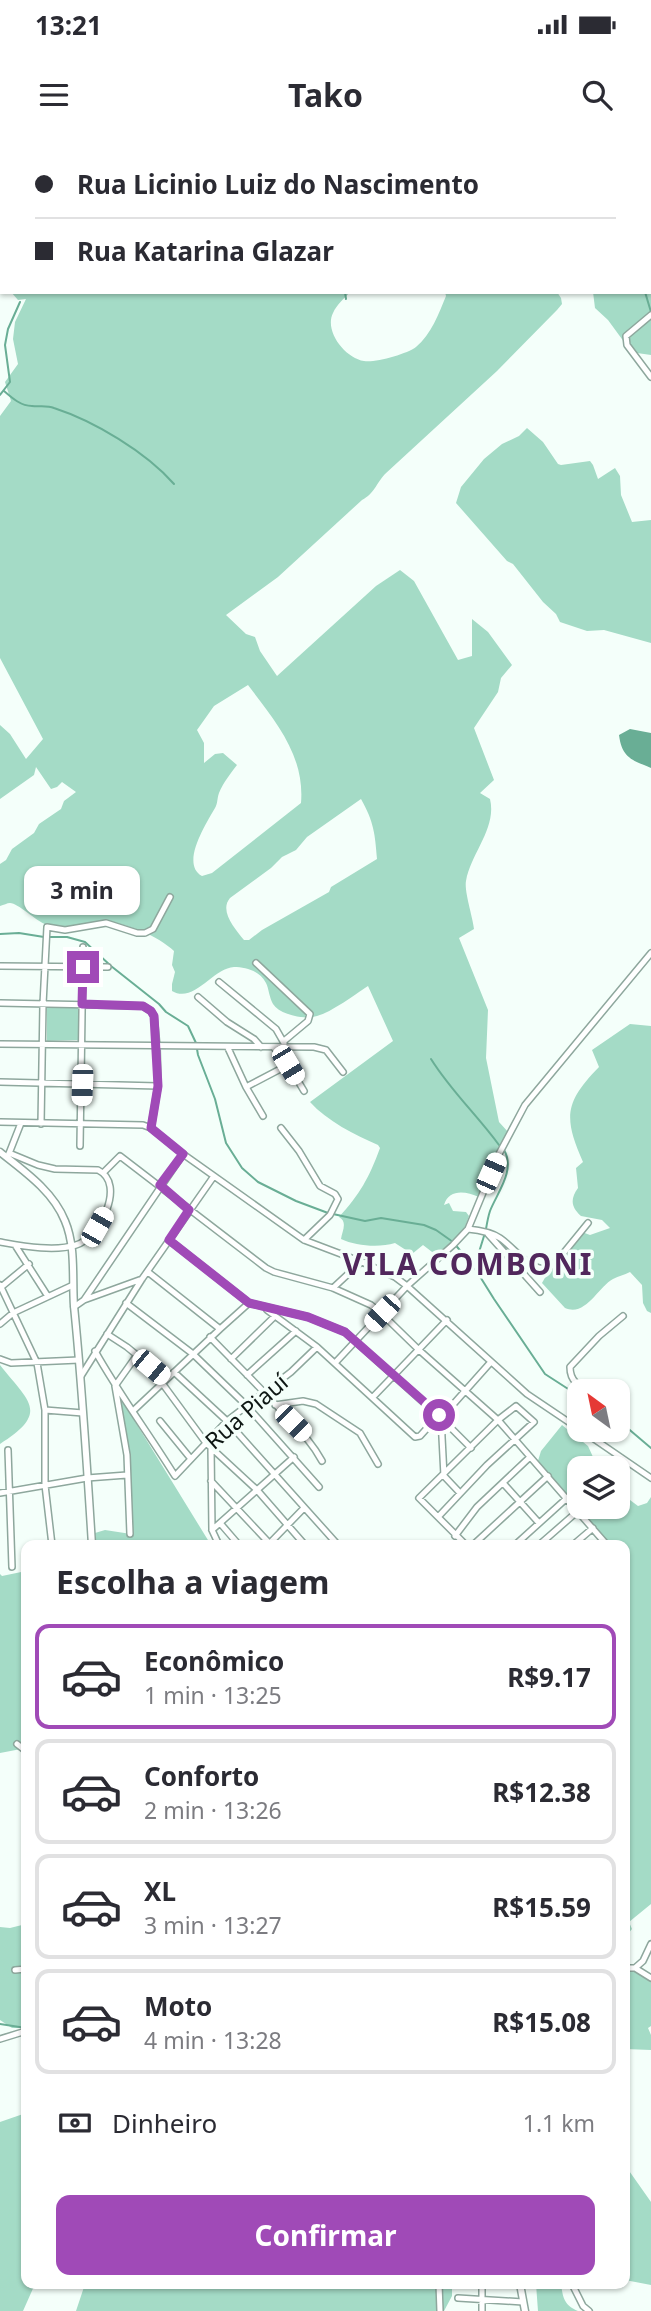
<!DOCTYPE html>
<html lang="pt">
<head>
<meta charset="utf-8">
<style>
	body { margin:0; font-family:"Noto Sans",sans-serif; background:#f7f7f7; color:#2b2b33; height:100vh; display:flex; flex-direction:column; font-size:26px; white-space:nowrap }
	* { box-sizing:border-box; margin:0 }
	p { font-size:23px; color:#7c7c81 }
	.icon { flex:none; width:38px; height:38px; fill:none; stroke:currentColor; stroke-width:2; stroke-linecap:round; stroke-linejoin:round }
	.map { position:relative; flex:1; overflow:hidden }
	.sheet { position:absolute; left:21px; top:1400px; width:609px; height:749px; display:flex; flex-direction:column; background:#fff; border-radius:14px; box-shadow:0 2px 5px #0004 }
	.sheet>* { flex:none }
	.guide { position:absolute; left:0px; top:0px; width:651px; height:154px; box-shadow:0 2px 5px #0004; display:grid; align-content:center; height:154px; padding:0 35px; background:#fff }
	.needle { width:46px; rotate:327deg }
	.buttons { position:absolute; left:567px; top:1239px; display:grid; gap:14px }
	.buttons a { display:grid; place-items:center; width:63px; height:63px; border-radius:14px; background:#fff; box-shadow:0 2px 5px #0004; font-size:35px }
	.end { position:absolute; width:32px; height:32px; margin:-16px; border:9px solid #a04ab7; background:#fff; box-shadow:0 0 0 4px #fff }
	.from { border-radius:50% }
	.bubble { position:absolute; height:49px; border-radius:14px; background:#fff; box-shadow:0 2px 5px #0004; font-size:23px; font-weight:700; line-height:49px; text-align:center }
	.car { position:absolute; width:21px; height:42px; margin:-21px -10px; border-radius:9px; box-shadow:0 0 5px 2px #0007; background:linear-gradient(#fff 24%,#345 0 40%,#fff 0 76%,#345 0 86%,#fff 0) }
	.guide b { display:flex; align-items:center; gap:24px; height:66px; font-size:26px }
	.guide b+b { border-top:2px solid #e1e1e2 }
	.guide i { width:18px; height:18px; background:#2b2b33 }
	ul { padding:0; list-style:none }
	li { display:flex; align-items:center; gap:21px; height:105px; margin:0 14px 10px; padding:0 21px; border:4px solid #e1e1e2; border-radius:14px }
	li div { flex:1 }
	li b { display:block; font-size:26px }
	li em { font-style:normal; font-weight:700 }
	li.selected { border-color:#a04ab7 }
	li>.icon { width:63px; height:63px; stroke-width:1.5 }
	h2 { padding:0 35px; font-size:32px; line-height:84px }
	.pay { display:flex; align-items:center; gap:18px; height:77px; padding:0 35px; font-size:26px }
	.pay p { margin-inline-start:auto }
	.button { display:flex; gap:14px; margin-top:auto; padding:14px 35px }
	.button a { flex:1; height:80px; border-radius:14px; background:#a04ab7; color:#fff; font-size:28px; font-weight:700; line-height:80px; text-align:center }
	.status { display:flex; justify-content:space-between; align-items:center; height:49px; padding:0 35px; background:#fff; direction:ltr }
	.status svg { height:19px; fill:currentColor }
	header { display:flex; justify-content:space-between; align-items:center; height:91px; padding:0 35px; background:#fff; font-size:32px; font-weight:700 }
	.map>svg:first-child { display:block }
	.green { fill:#a4dbc6; fill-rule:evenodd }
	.water { fill:#69ae95 }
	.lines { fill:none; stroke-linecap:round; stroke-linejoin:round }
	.stream { stroke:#69ae95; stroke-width:2 }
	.minor-casing { stroke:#8ea79d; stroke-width:8 }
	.major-casing { stroke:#8ea79d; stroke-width:9 }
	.minor { stroke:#fff; stroke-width:5 }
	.major { stroke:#fff; stroke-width:6 }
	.route { stroke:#a04ab7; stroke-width:9 }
	.labels { text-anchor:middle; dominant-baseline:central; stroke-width:7; stroke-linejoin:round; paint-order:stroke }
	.street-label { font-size:23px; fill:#0d1613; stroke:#f4fffa }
	.district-label { font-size:30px; font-weight:bold; letter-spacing:2px; fill:#51275c; stroke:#f4fffa }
</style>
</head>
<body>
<div class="status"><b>13:21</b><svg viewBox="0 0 49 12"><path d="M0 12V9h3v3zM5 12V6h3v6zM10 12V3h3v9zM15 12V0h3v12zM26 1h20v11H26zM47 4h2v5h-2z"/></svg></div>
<header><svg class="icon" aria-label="menu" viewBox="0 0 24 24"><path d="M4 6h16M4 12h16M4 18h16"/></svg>Tako<svg class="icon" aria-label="search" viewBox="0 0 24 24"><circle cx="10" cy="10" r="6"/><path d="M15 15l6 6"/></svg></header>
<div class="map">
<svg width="651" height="2171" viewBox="0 0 651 2171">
	<rect width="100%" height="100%" fill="#f4fffa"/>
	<path class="green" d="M0,0h651v215l-14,-2 -10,-7 -19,-26 -13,-12 -2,-16h56v-150h-647v21l-2,-1z
		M11,152h339c-6,7 -13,12 -17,21 -9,18 12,45 31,48 11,2 43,-7 52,-14 15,-12 23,-34 30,-51l-1,-4h112l4,6 1,6 -5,6 -60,61 -112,103c-10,11 -10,19 -23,26l-84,77 -52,38 20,19 9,3 5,14 17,25 99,-90 24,-16 14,11 44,79 14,-4v-37l16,13 24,33 -11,13 -3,14 -24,36 20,52 -14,13 10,6c7,29 -19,54 -24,82 -2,10 7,37 8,48l-15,9 29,72 -2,48 13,64 10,11 -17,41 -10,9 -3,14c-14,-6 -30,-8 -35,8l5,-2 4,8 13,1 3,4 -6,16 -27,23 -13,-10 -11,9 -17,-11c-16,5 -39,3 -54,-4 1,-8 7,-17 -2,-22 21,-23 30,-39 41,-69l-2,-3c-23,-10 -51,-24 -68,-43l83,-61 -25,-55c-14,9 -36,26 -51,30 -12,4 -37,-1 -44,-12 -4,-7 -4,-15 -7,-21 -6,-12 -20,-16 -32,-16 -21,1 -40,37 -62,24v-7l3,-12 -3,-7 2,-14c-16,-16 -56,-32 -78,-29 -16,2 -33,7 -49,3 -11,-4 -29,-22 -37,-22 -3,0 -6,2 -10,3v-42l6,-4 6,-11 22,-16 5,-9 22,-15 3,-8 12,-9 -14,-10 -5,5 -6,2 -15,-22 -2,8 -34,24v-74l10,9 16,25 17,-20 -43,-81v-242l11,-15 -6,-19 13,-18 -5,-25 2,-17 11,-23 -8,1zM248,545c27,36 57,70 53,118l-89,70 -10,3c-22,-12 4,-52 13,-68 3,-5 2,-10 4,-15 4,-10 12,-20 18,-28l-14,-12 -8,1 -11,9v-20l-7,-13 17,-24zM361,659c13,23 14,35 16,60l-46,28 -2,5 -67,38 -13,10h-5c-9,-11 -25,-29 -14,-42l41,-30 11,-11 14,-7 11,-13z
		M527,288l16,14 15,22 3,1 29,-4 3,4 5,14 17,-11 5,8 1,19 11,27 19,-2v123l-47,-13 -17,1 -27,-9 -4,-8 -13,-12 -30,-38 -6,-3 -51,-58 5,-16 23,-28 18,-15 17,-8z
		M47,868h31v32l-31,1z
		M630,884l21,2v287l-4,-2 -4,-8 -1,-18 -12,-13c-6,3 -11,4 -17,7 -15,8 -27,38 -48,29l-23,-25 8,-14 32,-37 8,3 20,-7 -8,-8 -21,-4c-10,-9 -11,-17 -3,-28l-2,-20 7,-6c-20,-45 -18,-60 16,-95l-7,-17z
		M0,1225c28,36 51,47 0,79z
		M120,1257l91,148h-115l-1,-12 10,-3 26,4v-37z
		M562,1285l26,21 10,22h-19v39h39v-18l4,5 16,12 9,-3 4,-6v407l-22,18 3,7 -5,6h-2v-390h-17l-71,-81 4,-13z
		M26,1431v180l-5,-2 -21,4v-179l2,2z
		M26,1784v104h-14l-12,-8v-93l10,1z
		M625,1831h10l16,5v50l-3,2 3,7v15l-26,-1z
		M26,1973v171h9l-12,27h-23v-189z
		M625,2025l26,37v83l-26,-5z
		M85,2144h367v12l-8,15h-368z
		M536,2144h25c2,14 3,21 17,27h-40z"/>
	<path class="water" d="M630,589l21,4v35c-19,-8 -29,-10 -32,-33z"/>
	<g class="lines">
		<path class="stream" d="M631,2v-2
			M649,136h2
			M345,152l1,7
			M645,152l6,20
			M4,251c8,7 17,15 28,15 7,1 15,-1 22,2 40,13 92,44 120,76
			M0,255l10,-13 -5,-37 3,-16 12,-27
			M0,794l19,-1 25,4
			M49,797h18l18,5 26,24 48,38 7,8 22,14 8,17 2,12 17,44 11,44 16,25 16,14 38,19 32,12
			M431,919c20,32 46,56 68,86
			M333,1074l32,7 16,-3 43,7 12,5 17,12 21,25 20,32 51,75 34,22
			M486,1089c1,-6 2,-12 4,-18 7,-18 26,-41 14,-61
			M475,1125l9,-29
			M618,1280l33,28
			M0,1884l26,4"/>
		<g class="minor-casing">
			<path id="minor" d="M0,33l2,5
				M651,175l-25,21 1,9 24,32
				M256,823l54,51 -2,7 -24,20
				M0,826l108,1
				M219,842l57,47 8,14
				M198,857l29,25 27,17 7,8
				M0,863l143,3 8,5 3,5 3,31 1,39 -7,42
				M0,904l314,3 12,3 17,22
				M273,907l10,9 21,35
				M228,908l18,39 17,29
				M0,942l158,4
				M246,947l42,-22
				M0,982l143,3 8,3 32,26 121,86 58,22 33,15 12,9 120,108 52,35
				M41,984l2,-120 4,-77 18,3 41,-7 31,10h8l8,-4 17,-32
				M281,988l18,23 21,35 15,8 3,5 -8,16 -26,25
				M80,1006l3,-199
				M8,1016l13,-33
				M103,1033l17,-17 146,112 8,4 59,16 38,17 10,8 38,37 79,70 109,125
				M468,1089c10,1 23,3 32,9 15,10 27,31 47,31l10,-8 31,-38
				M488,1094l52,58
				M169,1100l80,63 59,14 37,15 96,86 30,30
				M0,1102c23,4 54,10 76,3 23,-7 51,-61 22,-75l-43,-1 -17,-4 -29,-12
				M15,1105l32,50
				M148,1132l72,57
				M0,1145l37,78 8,47v75l7,60
				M0,1148l29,-24
				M333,1148l28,-26
				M84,1160l58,-21
				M126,1163l67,51 53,51 73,82
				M74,1167l10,-7 99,-146
				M267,1170l50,37 98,90 5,-1 19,-21
				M0,1184l13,-11 60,-28
				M107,1194l20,13 39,32
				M210,1197c22,23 45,45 66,68 17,20 33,32 46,56
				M95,1211c24,43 54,83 80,125l52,-55 64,-49 26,-25
				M0,1219l11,4 68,-3
				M231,1219l44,-43
				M335,1223l72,-77 46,-41 15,-16 31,-75 26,-49 126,-152
				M174,1232l53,49 111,124
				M247,1235l49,-44
				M81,1236l61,-97 72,-103
				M162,1243l44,60 51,47 48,55
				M593,1251c-13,-5 -23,-8 -23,-24l29,-31 24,-20
				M373,1257l74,-77
				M275,1265l28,-4 13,3 44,29 18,31
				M45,1270l38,3
				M134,1270l86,-81 29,-26
				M441,1278l3,58 16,17
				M441,1278l49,-55
				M160,1281l31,38
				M581,1290l70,48
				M211,1307l1,83 7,15
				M8,1310l4,117
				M211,1341l60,64
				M503,1343l36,40
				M0,1353l87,-15 40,-3
				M438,1377l49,-52 47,-43 -18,-16 -18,14 -79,78 47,47
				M220,1383l19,22
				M212,1390l82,-73
				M130,1394l-3,-79 -12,-69 22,-31
				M455,1396l22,-29 53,-50
				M268,1405l36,-37
				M473,1405l75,-69
				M515,1405l52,-47
				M539,1405l39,-34
				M573,1405l20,-17
				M17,1604l9,7
				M625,1828h10l8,-7 8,-17
				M635,1828l16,10
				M15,1830l11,-1
				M0,1899l26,-8
				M439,2144l1,27
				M482,2144v27
				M572,2144l11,22 6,5
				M458,2158l65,4"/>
		</g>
		<g class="major-casing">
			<path id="major" d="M0,1012c24,19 53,39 65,69 11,26 7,57 9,85 8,79 13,159 18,239
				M520,2144l5,27"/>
		</g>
		<use href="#minor" class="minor"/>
		<use href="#major" class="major"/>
	</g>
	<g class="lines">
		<path class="route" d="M83,827l-1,37 61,2 8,5 3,5 4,70 -7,42 32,26 -23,31 29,25 -20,30 80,63 59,14 37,15 94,83"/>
	</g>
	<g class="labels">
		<g class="street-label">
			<text transform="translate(246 1271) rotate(-41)">Rua Piauí</text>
		</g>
		<g class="district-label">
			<text x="468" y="1123">VILA COMBONI</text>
		</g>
	</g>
</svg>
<div class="buttons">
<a><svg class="needle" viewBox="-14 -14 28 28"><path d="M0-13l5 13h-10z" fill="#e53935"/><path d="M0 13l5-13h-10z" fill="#7c7c81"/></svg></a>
<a><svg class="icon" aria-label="layers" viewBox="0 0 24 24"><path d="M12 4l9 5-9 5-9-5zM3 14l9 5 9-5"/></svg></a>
</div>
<i class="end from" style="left:439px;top:1275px"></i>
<i class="end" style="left:83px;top:827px"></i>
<div class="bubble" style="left:24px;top:726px;width:116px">3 min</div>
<i class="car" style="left:288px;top:925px;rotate:149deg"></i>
<i class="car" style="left:82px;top:945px;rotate:182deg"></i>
<i class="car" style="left:491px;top:1033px;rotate:24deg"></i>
<i class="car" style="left:97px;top:1087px;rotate:30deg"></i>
<i class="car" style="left:382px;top:1173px;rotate:223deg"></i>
<i class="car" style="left:151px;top:1227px;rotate:130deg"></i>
<i class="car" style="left:293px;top:1283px;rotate:135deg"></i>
<div class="guide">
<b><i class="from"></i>Rua Licinio Luiz do Nascimento</b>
<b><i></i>Rua Katarina Glazar</b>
</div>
<section class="sheet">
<h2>Escolha a viagem</h2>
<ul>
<li class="selected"><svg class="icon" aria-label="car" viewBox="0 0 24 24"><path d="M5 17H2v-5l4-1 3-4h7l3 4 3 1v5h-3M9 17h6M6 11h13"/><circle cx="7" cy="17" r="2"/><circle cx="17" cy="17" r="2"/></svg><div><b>Econômico</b><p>1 min · 13:25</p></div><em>R$9.17</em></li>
<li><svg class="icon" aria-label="car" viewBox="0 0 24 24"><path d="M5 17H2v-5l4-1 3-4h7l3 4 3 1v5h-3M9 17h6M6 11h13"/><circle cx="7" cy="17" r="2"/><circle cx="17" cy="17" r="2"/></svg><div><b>Conforto</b><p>2 min · 13:26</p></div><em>R$12.38</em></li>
<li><svg class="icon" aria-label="car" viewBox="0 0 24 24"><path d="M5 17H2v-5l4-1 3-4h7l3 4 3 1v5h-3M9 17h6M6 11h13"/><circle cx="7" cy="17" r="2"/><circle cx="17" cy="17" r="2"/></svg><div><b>XL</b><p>3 min · 13:27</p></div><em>R$15.59</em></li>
<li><svg class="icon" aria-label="car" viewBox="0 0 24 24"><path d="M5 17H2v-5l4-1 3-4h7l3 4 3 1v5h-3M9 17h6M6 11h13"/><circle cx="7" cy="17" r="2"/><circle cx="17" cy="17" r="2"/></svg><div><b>Moto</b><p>4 min · 13:28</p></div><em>R$15.08</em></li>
</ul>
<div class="pay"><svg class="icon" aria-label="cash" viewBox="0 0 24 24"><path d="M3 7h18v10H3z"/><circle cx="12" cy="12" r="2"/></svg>Dinheiro<p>1.1 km</p></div>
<div class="button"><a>Confirmar</a></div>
</section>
</div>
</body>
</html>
